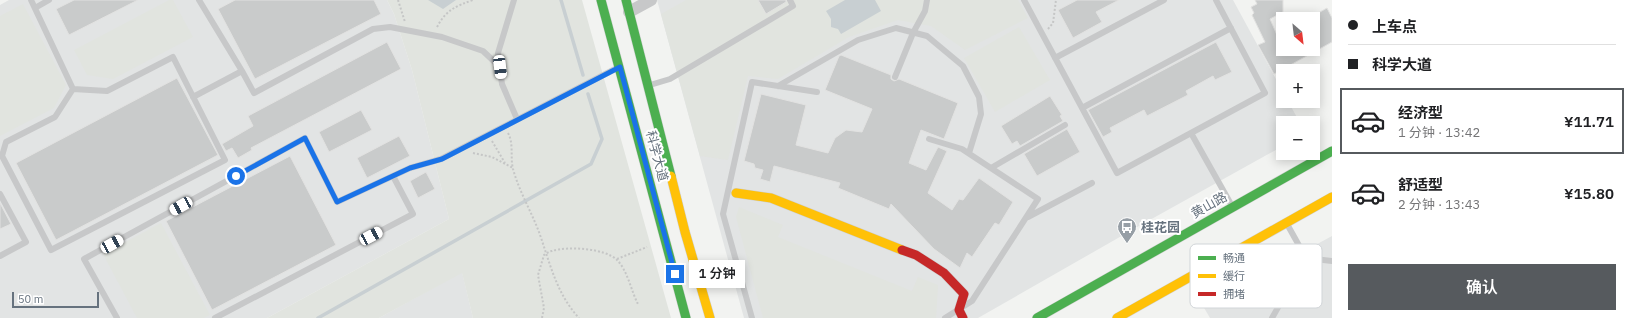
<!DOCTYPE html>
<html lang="zh">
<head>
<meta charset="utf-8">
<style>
	body { margin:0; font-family:"IBM Plex Sans","Noto Sans SC",sans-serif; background:#f2f2f2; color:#202124; height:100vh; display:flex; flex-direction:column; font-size:15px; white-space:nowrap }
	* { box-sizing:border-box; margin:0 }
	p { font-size:13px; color:#757577 }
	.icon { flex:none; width:22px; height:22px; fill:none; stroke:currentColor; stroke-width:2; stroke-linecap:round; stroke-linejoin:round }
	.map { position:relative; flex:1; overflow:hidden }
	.drawer { display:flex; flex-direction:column; background:#fff; width:300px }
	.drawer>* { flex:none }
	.banner { display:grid; align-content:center; height:88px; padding:0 16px; background:#fff }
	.needle { width:26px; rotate:152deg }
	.buttons { position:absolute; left:1276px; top:12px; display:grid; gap:8px }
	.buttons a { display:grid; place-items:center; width:44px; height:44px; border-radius:0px; background:#fff; box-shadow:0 2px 10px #0003; font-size:20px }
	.scale { position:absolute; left:12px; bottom:10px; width:87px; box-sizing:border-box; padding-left:4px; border:2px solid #66727e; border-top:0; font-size:11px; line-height:14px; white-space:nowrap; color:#66727e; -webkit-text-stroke:3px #fff; paint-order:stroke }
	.end { position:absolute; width:18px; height:18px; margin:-9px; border:5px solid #1a73e8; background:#fff; box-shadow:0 0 0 2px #fff }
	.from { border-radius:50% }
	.bubble { position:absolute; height:28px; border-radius:0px; background:#fff; box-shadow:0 2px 10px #0003; font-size:13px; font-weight:600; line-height:28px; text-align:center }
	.car { position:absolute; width:12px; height:24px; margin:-12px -6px; border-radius:5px; box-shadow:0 0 3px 1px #0007; background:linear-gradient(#fff 24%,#345 0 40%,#fff 0 76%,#345 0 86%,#fff 0) }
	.banner b { display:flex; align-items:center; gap:14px; height:38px; font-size:15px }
	.banner b+b { border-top:1px solid #e0e0e0 }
	.banner i { width:10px; height:10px; background:#202124 }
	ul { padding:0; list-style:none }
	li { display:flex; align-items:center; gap:12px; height:66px; margin:0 8px 6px; padding:0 8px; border:2px solid transparent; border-radius:0px }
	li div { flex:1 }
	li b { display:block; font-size:15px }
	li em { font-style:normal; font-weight:600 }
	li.active { border-color:#565a5e }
	li>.icon { width:36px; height:36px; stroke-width:1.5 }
	.primary-button { display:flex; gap:8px; margin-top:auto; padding:8px 16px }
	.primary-button a { flex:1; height:46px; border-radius:0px; background:#565a5e; color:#fff; font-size:16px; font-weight:600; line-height:46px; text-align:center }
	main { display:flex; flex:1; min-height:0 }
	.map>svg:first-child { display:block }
	.built { fill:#e2e4e4 }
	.green { fill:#e1e4df }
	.water { fill:#c8cfd2 }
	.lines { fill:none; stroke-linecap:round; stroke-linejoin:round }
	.stream { stroke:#c8cfd2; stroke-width:3.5 }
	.building { fill:#c9cbcb; stroke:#e2e2e1 }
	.fast-casing { stroke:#cfd0d0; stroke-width:10 }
	.slow-casing { stroke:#cfd0d0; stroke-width:10 }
	.jam-casing { stroke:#cfd0d0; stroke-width:10 }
	.path { stroke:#c5c6c6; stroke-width:2; stroke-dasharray:2 2; stroke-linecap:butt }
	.lane { stroke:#c7c8c9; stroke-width:6 }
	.street { stroke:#c7c8c9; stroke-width:12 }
	.fast { stroke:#4caf50; stroke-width:9 }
	.slow { stroke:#ffc107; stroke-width:9 }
	.jam { stroke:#c62828; stroke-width:9 }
	.route { stroke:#1a73e8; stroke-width:5 }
	.labels { text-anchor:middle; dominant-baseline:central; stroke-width:4; stroke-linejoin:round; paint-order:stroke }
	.street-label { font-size:13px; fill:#66727e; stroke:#fff }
	.poi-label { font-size:13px; font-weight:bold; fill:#66727e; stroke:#fff; text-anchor:start }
	.key { fill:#fff; stroke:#d1d5d8; stroke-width:1 }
	.key-label { font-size:11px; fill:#66727e }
</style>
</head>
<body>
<main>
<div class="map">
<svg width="1332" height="318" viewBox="0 0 1332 318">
	<rect width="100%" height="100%" fill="#f2f3f1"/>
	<path class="built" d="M9,0h378l7,14 18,56 37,149 -182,99h-267v-313z
		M657,0h576l50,92v9h5l12,22h-17v23l-144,80 -161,92h-234z
		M1332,236v82h-122l-7,-12z
		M462,272l11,46h-94z"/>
	<path class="green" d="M169,0h4l20,37 -80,42 -26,-4 -13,-25z
		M387,0h195l89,318h-198l-11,-45 -83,45h-112l182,-99 -37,-149 -18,-56z
		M686,0h332l10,18 -63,32 -34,-24 -33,-6 -49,17 -71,42 -30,-3 -20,84 -28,-4 -39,-142z
		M23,4l43,81 -12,23 -54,28v-120z
		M1019,27l31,53 -55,32 -31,-54z
		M739,207l44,18 -5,12 134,54 6,-14 20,8 -2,33h-173l-27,-101z
		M161,223l49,92 -6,3h-67l-34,-64z"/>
	<path class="water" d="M428,0h28l-13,9z
		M845,0h30l6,11 -40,23 -3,-5 -7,-2v-8l-5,-8z"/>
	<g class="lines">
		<path class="stream" d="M561,0l22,75
			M318,318l273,-154 11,-25 -14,-45"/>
	</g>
	<path class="building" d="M74,0h64l-69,35 -13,-26z
		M235,0h139l7,14 -126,65 -37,-70z
		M758,0h28v2l-20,12z
		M1077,0h42l-23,12 6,10 -29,16 -15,-28z
		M1255,0h28v12l-13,7 7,16 6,-3v17h30v-33l14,-8 5,10v24l-58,32 -16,-29 7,-3 -13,-27 2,-2 -3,-6 6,-3z
		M387,42l14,27 -150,79 1,2 -14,8 -6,-10 -6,3 -4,-7 31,-18 -5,-10z
		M1216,42l16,30 -17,8 -2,-4 -27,15 2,4 -41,21 -3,-6 -34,18 2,4 -9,5 -15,-27z
		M841,55l50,20v4l3,2 5,-2 59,24 -14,36 -23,-9 -12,33 17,7 12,-23 9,4 -19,42 24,17 7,-11 4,1 16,-22 34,24 -14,23 -4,-2 -23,34 -5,-4 -7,15 -26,-19 -43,-45 -2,5 -51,-21 2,-5 -66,-17 -4,16 -10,-3 3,-9 -8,-2 -1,-4 -10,-3 17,-67 45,11 -10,40 32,8 7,-15 11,-8 16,2 10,-23 -47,-19 14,-34z
		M177,78l41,77 -162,85 -40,-77z
		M1050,96l12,19 -2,1 3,5 -43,25 -3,-5 -5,3 -11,-18z
		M361,110l11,20 -43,22 -10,-20z
		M1067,129l13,23 -43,24 -13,-22z
		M399,136l11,20 -43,22 -10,-20z
		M290,156l46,89 -124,65 -46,-89z
		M426,172l9,17 -17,9 -8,-17z
		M0,203l11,21 -11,5z"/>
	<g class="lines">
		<g class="fast-casing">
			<path id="fast" d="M601,0l85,318
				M626,0l45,176
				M1037,318l295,-167"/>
		</g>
		<g class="slow-casing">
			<path id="slow" d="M671,176l14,56 25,86
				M736,193l35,5 131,52
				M1117,318l215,-121"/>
		</g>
		<g class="jam-casing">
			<path id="jam" d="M902,250l14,5 28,18 20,21 -5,16 4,8"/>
		</g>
		<path class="path" d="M398,0l7,22
			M437,27c9,-17 19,-21 36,-27
			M1048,29l5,-6 3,-23
			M508,133c6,11 2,24 5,36 6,22 18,42 26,63 11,31 17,61 40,86
			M492,141l13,22
			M473,153l19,4 21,11
			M617,259l30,-12
			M542,318l2,-10 -6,-33 6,-20c2,-1 5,-4 8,-4 15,-5 53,-3 65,9 11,11 14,31 21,44"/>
		<path class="lane" d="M31,0l42,89
			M199,0l43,71 12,22 119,-64 17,-2 52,10 41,14 17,16
			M514,0l-16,53 4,31 15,35
			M1024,0l93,173 148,-80 -49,-93
			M35,8l14,-8
			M173,57l52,103 -174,90 -49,-94 4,-14 49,-25 18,-28 34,2z
			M1055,58l109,-58
			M895,77l18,-44 12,-22 2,-11
			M650,85l20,-6 123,-73 -3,-6
			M778,86l80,-46 38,-12 31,8 36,30 16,31 2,17 -12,39
			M193,97l49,-26
			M1082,108l149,-80
			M1191,133l41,73
			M929,139l33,10 76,50 -66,102 -27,17
			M991,168l74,-43
			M0,194l26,48 -26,14
			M1028,217l64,-34
			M1306,258l26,3
			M117,318l-33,-59 221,-121 32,64 73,-34 31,-9 176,-91
			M215,318l198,-104 -20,-38
			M752,318l-29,-104 29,-132 65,10
			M1272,318l34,-60 -19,-34"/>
		<path class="street" d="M629,12l22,-12"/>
		<use href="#fast" class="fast"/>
		<use href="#slow" class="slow"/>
		<use href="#jam" class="jam"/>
	</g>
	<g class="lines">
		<path class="route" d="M236,176l69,-38 32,64 73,-34 32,-9 178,-92 55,207"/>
	</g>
	<defs>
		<g id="bus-pin" transform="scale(1)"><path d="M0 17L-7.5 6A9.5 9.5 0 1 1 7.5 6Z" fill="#979fa6" stroke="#fff"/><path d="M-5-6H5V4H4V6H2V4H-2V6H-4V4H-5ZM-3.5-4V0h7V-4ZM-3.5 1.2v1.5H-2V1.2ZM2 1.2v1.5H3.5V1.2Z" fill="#fff"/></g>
	</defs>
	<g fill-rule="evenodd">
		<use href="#bus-pin" x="1127" y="227"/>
	</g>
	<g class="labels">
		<g class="street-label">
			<text transform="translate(657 156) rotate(75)">科学大道</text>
			<text transform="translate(1209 205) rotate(-29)">黄山路</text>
		</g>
		<g class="poi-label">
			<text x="1141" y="227">桂花园</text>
		</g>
	</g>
	<rect x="1190" y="244" width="132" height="64" rx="6" class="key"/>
	<rect x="1198" y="256" width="18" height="4" fill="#4caf50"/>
	<rect x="1198" y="274" width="18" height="4" fill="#ffc107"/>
	<rect x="1198" y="292" width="18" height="4" fill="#c62828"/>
	<g class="key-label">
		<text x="1223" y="262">畅通</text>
		<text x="1223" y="280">缓行</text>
		<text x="1223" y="298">拥堵</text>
	</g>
</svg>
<div class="buttons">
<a><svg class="needle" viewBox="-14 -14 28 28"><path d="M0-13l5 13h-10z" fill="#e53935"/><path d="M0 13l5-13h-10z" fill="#757577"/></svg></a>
<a>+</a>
<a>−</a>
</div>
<div class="scale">50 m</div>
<i class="end from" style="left:236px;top:176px"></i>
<i class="end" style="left:675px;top:274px"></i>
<div class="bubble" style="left:689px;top:260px;width:56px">1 分钟</div>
<i class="car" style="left:500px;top:67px;rotate:173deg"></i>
<i class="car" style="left:181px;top:206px;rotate:241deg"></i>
<i class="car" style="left:371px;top:236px;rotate:62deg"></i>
<i class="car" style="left:112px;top:244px;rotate:61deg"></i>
</div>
<section class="drawer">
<div class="banner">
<b><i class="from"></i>上车点</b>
<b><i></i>科学大道</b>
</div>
<ul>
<li class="active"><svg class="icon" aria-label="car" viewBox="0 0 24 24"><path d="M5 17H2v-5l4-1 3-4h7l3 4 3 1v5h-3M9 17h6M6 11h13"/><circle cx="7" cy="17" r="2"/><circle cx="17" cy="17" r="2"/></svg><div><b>经济型</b><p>1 分钟 · 13:42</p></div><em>¥11.71</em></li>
<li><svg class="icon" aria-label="car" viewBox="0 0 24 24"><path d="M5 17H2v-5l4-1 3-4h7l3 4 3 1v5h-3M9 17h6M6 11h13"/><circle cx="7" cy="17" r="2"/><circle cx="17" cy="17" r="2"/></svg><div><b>舒适型</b><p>2 分钟 · 13:43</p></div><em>¥15.80</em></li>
</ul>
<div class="primary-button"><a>确认</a></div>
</section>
</main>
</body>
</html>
